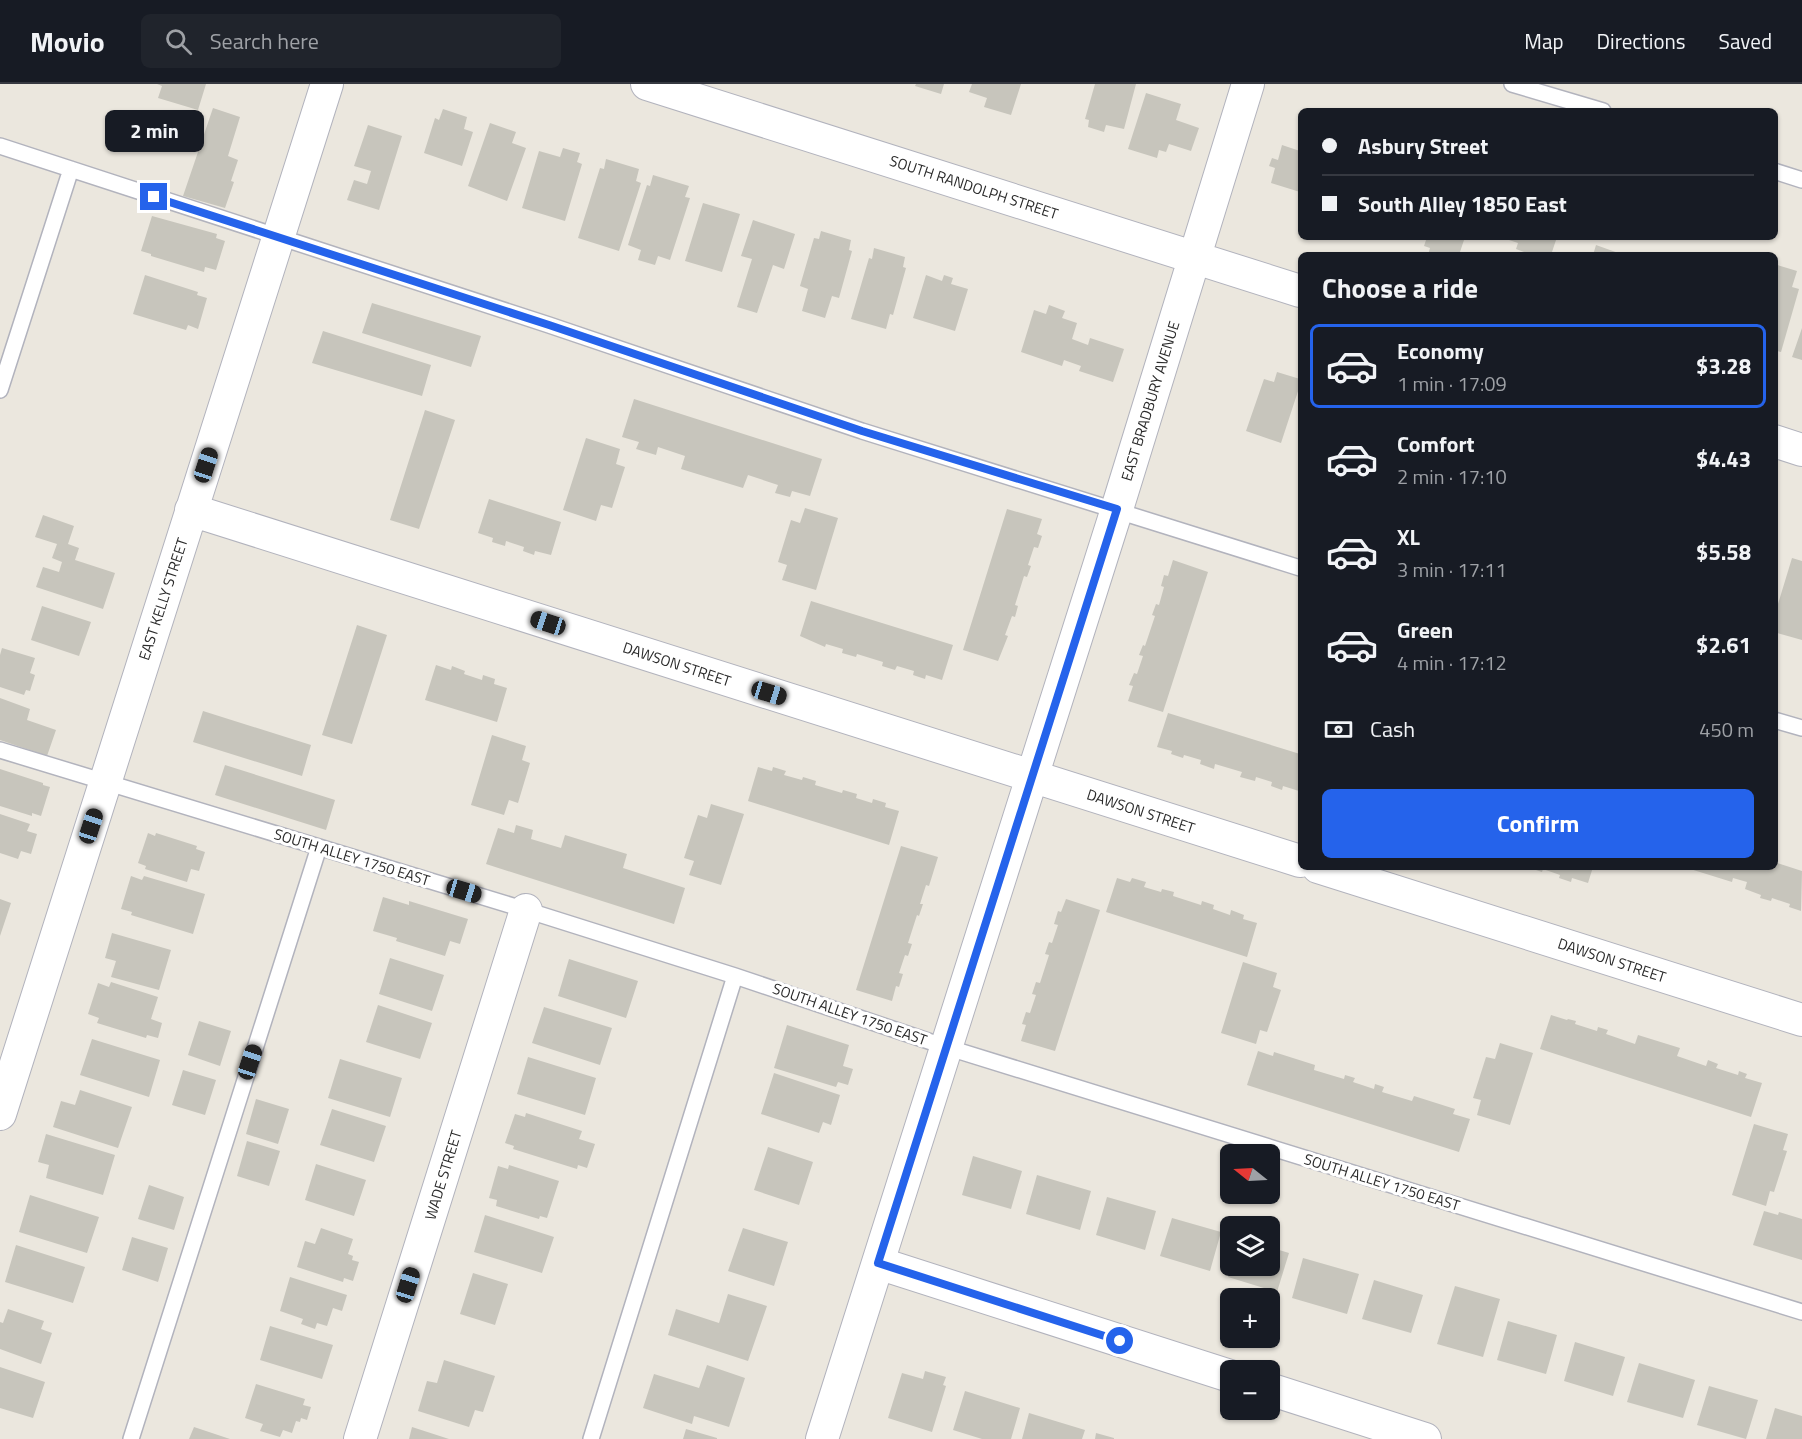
<!DOCTYPE html>
<html lang="en">
<head>
<meta charset="utf-8">
<style>
	body { margin:0; font-family:"Titillium Web",sans-serif; background:#20242c; color:#f1f3f6; height:100vh; display:flex; flex-direction:column; font-size:22px; white-space:nowrap }
	* { box-sizing:border-box; margin:0 }
	p { font-size:20px; color:#9ea1a6 }
	.icon { flex:none; width:33px; height:33px; fill:none; stroke:currentColor; stroke-width:2; stroke-linecap:round; stroke-linejoin:round }
	.map { position:relative; flex:1; overflow:hidden }
	.panel { position:absolute; left:1298px; top:168px; width:480px; height:618px; display:flex; flex-direction:column; background:#171b24; border-radius:9px; box-shadow:0 2px 4px #0004 }
	.panel>* { flex:none }
	.hud { position:absolute; left:1298px; top:24px; width:480px; height:132px; border-radius:9px; box-shadow:0 2px 4px #0004; display:grid; align-content:center; height:132px; padding:0 24px; background:#171b24 }
	.needle { width:39px; rotate:288deg }
	.tools { position:absolute; left:1220px; top:1060px; display:grid; gap:12px }
	.tools a { display:grid; place-items:center; width:60px; height:60px; border-radius:9px; background:#171b24; box-shadow:0 2px 4px #0004; font-size:30px }
	.end { position:absolute; width:27px; height:27px; margin:-14px; border:8px solid #2563eb; background:#fff; box-shadow:0 0 0 3px #fff }
	.from { border-radius:50% }
	.bubble { position:absolute; height:42px; border-radius:9px; background:#171b24; box-shadow:0 2px 4px #0004; font-size:20px; font-weight:700; line-height:42px; text-align:center }
	.car { position:absolute; width:18px; height:36px; margin:-18px -9px; border-radius:8px; box-shadow:0 0 4px 2px #0007; background:linear-gradient(#222 24%,#8ab4d8 0 40%,#222 0 76%,#8ab4d8 0 86%,#222 0) }
	.hud b { display:flex; align-items:center; gap:21px; height:57px; font-size:22px }
	.hud b+b { border-top:2px solid #363941 }
	.hud i { width:15px; height:15px; background:#f1f3f6 }
	ul { padding:0; list-style:none }
	li { display:flex; align-items:center; gap:18px; height:84px; margin:0 12px 9px; padding:0 12px; border:3px solid transparent; border-radius:9px }
	li div { flex:1 }
	li b { display:block; font-size:22px }
	li em { font-style:normal; font-weight:700 }
	li.selected { border-color:#2563eb }
	li>.icon { width:54px; height:54px; stroke-width:1.5 }
	h2 { padding:0 24px; font-size:27px; line-height:72px }
	.pay { display:flex; align-items:center; gap:15px; height:66px; padding:0 24px; font-size:22px }
	.pay p { margin-inline-start:auto }
	.button { display:flex; gap:12px; margin-top:auto; padding:12px 24px }
	.button a { flex:1; height:69px; border-radius:9px; background:#2563eb; color:#fff; font-size:24px; font-weight:700; line-height:69px; text-align:center }
	header { display:flex; align-items:center; gap:36px; box-sizing:border-box; height:84px; padding:0 30px; background:#171b24; border-bottom:2px solid #363941 }
	header strong { font-size:28px }
	nav { display:flex; gap:33px; margin-inline-start:auto; font-size:21px }
	.search { width:420px; height:54px; background:#20242c; display:flex; align-items:center; gap:15px; box-sizing:border-box; padding:0 21px; border-radius:9px; color:#9ea1a6; font-size:22px }
	.map>svg:first-child { display:block }
	.building { fill:#c7c5bc }
	.lines { fill:none; stroke-linecap:round; stroke-linejoin:round }
	.service-casing { stroke:#b2b3bd; stroke-width:18 }
	.minor-casing { stroke:#b2b3bd; stroke-width:34 }
	.service { stroke:#fff; stroke-width:15 }
	.minor { stroke:#fff; stroke-width:32 }
	.route { stroke:#2563eb; stroke-width:8 }
	.labels { text-anchor:middle; dominant-baseline:central; stroke-width:6; stroke-linejoin:round; paint-order:stroke }
	.street-label { font-size:15px; fill:#2b2b2b; stroke:#fff }
</style>
</head>
<body>
<header>
<strong>Movio</strong>
<div class="search"><svg class="icon" aria-label="search" viewBox="0 0 24 24"><circle cx="10" cy="10" r="6"/><path d="M15 15l6 6"/></svg>Search here</div>
<nav><a>Map</a><a>Directions</a><a>Saved</a></nav>
</header>
<div class="map">
<svg width="1802" height="1355" viewBox="0 0 1802 1355">
	<rect width="100%" height="100%" fill="#ebe7de"/>
	<path class="building" d="M206,0l-8,26 -40,-12 4,-12 -5,-2z
		M916,0h28l-3,10 -26,-8z
		M972,0h49l-10,31 -27,-8 3,-9 -18,-6z
		M1095,0h41l-12,45 -18,-4 -2,7 -16,-5 1,-7 -4,-1z
		M1146,9l35,11 -5,16 23,8 -8,23 -22,-7 -3,8 -7,-2 -2,8 -29,-9z
		M213,24l27,9 -12,39 10,4 -7,21 3,1 -9,26 -42,-12z
		M443,25l24,8 -3,12 9,3 -11,34 -38,-13 11,-35 4,2z
		M490,39l26,9 -4,11 14,5 -19,53 -39,-15z
		M368,41l34,11 -23,74 -32,-10 7,-20 13,4 4,-13 -17,-5z
		M1282,61l18,6v41l-29,-9 4,-15 -6,-2 3,-8 6,2z
		M563,64l17,5 -3,9 5,2 -17,57 -43,-13 17,-57 21,6z
		M606,75l33,10 -3,12 5,2 -22,68 -41,-13 22,-70 4,1z
		M653,91l36,11 -4,11 5,1 -20,62 -12,-4 -3,9 -17,-5 3,-10 -13,-5 19,-60 3,1z
		M703,119l37,11 -18,58 -37,-11z
		M152,132l65,18 -1,4 9,3 -9,29 -11,-3 -1,5 -53,-16v-2l-10,-3z
		M753,136l42,14 -11,35 -11,-4 -16,48 -20,-6 15,-48 -11,-3z
		M821,147l30,9 -2,10 3,1 -13,47 -7,-2 -7,22 -23,-7 6,-22 -8,-3 14,-48 5,1z
		M1427,153h38l-6,18h-31l2,-7 -6,-2z
		M1500,153h57l-6,18h-19l-16,-6 2,-6z
		M1596,161l28,10h-31z
		M874,164l31,9 -2,10 3,1 -13,47 -3,-1 -4,15 -35,-10 18,-61 3,1z
		M1774,180l23,7 -5,16 7,2 -18,63 -7,-2z
		M145,191l53,17 -1,3 10,3 -9,31 -10,-4 -2,5 -53,-16z
		M926,191l16,6 2,-6 9,3 -2,6 17,5 -13,42 -42,-13z
		M372,219l109,33 -10,31 -109,-34z
		M1049,221l16,6 -3,7 15,5 -5,16 16,6 2,-7 34,11 -11,33 -34,-11 2,-5 -17,-6 -2,6 -41,-14 13,-42 12,4z
		M1802,244v32l-10,-3z
		M323,247l108,34 -9,31 -110,-33z
		M1277,288l23,7v6l-19,58 -35,-12 18,-52 10,3z
		M634,315l188,60 -12,37 -18,-5 -2,6 -15,-4 3,-8 -30,-10 -5,13 -62,-19 4,-13 -27,-9 -2,8 -20,-6 3,-7 -17,-5z
		M425,326l30,10 -36,109 -29,-9z
		M586,354l34,11 -4,15 9,3 -13,41 -11,-3 -5,16 -33,-11z
		M489,415l72,23 -10,33 -16,-4 -1,4 -11,-4 1,-4 -18,-6 -1,5 -13,-4 1,-4 -15,-5z
		M805,424l33,10 -22,72 -34,-10 5,-15 -9,-3 13,-42 9,3z
		M1007,425l35,10 -5,15 5,2 -4,12 -4,-1 -6,18 3,1 -4,11 -3,-1 -9,29 3,1 -3,11 -3,-1 -7,19 3,1 -10,25 -35,-11z
		M43,431l31,11 -6,18 11,4 -4,12 40,13 -12,36 -67,-22 7,-20 16,5 3,-10 -10,-4 5,-14 -22,-7z
		M1792,474l10,3v79l-28,-8v-15z
		M1173,476l35,12 -45,140 -35,-11 5,-15 -4,-1 5,-12 3,1 6,-18 -4,-1 4,-10 2,1 10,-30 -3,-1 4,-11 3,1 5,-18 -3,-1 3,-11 4,1z
		M811,517l142,44 -11,35 -16,-5 -1,4 -12,-4 1,-4 -17,-5 -2,4 -13,-4 1,-4 -26,-8 -1,3 -14,-4 1,-4 -17,-5 -1,3 -25,-11z
		M42,522l49,16 -12,34 -48,-16z
		M357,541l30,10 -35,109 -30,-9z
		M2,564l33,10 -5,15 5,2 -5,16 -4,-1 -2,5 -24,-8v-32z
		M436,581l15,5 1,-4 13,5 -1,3 18,6 1,-5 12,4 -1,5 13,4 -10,34 -72,-22z
		M0,614l30,11 -3,11 29,10 -9,26 -47,-16z
		M203,627l108,34 -9,31 -109,-34z
		M1168,629l132,41 -1,37 -16,-5 -1,4 -11,-4 1,-4 -16,-5 -1,4 -15,-4 2,-5 -27,-8 -1,5 -14,-5 1,-4 -17,-5 -1,3 -12,-4 1,-3 -15,-4z
		M492,651l34,11 -4,14 8,3 -12,40 -9,-3 -5,15 -33,-10z
		M225,681l110,35 -9,30 -111,-35z
		M758,683l14,4 1,-4 13,4 -2,4 18,5 1,-3 13,4 -1,4 27,8 1,-3 14,4 -1,4 16,5 1,-4 13,4 -1,4 14,4 -10,34 -141,-44z
		M0,685l43,14v2l7,2 -9,29 -9,-3v3l-32,-10z
		M711,720l33,10 -23,71 -32,-10 5,-14 -10,-3 14,-43 9,3z
		M0,730l30,10 -3,7 10,3 -6,20 -10,-3 -3,8 -18,-6z
		M516,741l17,5 -2,9 30,9 4,-13 62,19 -4,14 62,20 -11,36 -188,-60 12,-36 16,5z
		M148,749l7,3 1,-3 41,13 -1,3 9,3 -6,19 -8,-2 -4,13 -42,-13 1,-3 -8,-3z
		M901,762l37,11 -9,29 -3,-1 -6,19h3l-4,12 -2,-1 -9,28 4,1 -4,12 -3,-1 -6,18 4,1 -4,13 -3,-1 -4,15 -36,-11z
		M1774,778l28,9 -1,40 -12,-4 1,-3 -18,-6 -1,3 -11,-3 1,-3 -16,-6 2,-7 -14,-4 -1,4 -45,-14 87,-1z
		M1527,783h66l-5,16 -16,-5 -1,4 -12,-4 1,-3 -17,-6 -1,3z
		M131,792l11,4 2,-4 61,18 -12,40 -62,-19 1,-3 -11,-3z
		M1117,794l13,4 2,-4 14,4 -2,5 17,5 1,-3 12,3 -1,4 28,9 1,-4 12,4 -1,4 17,6 1,-5 13,5 -1,4 14,4 -10,34 -141,-45z
		M383,813l26,8v-4l59,18 -8,25 -10,-3 -5,15 -49,-15 1,-3 -24,-7z
		M0,815l11,4 -11,33z
		M1066,815l34,11 -45,141 -34,-10 5,-16 -4,-1 4,-12 4,1 6,-18 -4,-1 4,-12 4,1 9,-28 -4,-1 4,-12 3,1 6,-18 -4,-1 4,-13 3,1z
		M112,849l59,17 -12,40 -48,-13 5,-16 -11,-3z
		M390,874l54,17 -12,36 -53,-17z
		M569,875l69,22 -12,37 -68,-22z
		M1243,878l34,11 -4,14 8,3 -14,42 -7,-2 -4,14 -35,-11z
		M111,898l47,15 -7,22 11,4 -4,15 -11,-3 -1,3 -49,-15 2,-5 -11,-4 10,-31 11,4z
		M378,921l54,18 -12,36 -54,-17z
		M544,923l68,21 -12,37 -68,-22z
		M1551,931l16,5 1,-1 8,2 -1,3 22,7 1,-4 10,3 -2,4 29,10 3,-9 42,13 -3,8 29,10 2,-6 10,4 -2,4 22,7 1,-4 8,3 -2,4 17,5 -11,34 -211,-68z
		M199,937l32,10 -11,35 -32,-11z
		M787,941l62,20 -6,21 10,3 -5,16 -10,-3 -2,5 -62,-19z
		M92,955l68,21 -11,37 -69,-22z
		M1500,959l33,10 -23,72 -33,-10 4,-15 -8,-2 13,-41 9,2z
		M1258,967l15,5 1,-4 41,13 -1,5 30,9 1,-4 10,3 -2,4 21,7 1,-5 9,3 -2,5 30,9 2,-5 41,13 -2,5 17,5 -11,33 -212,-67z
		M528,973l68,21 -11,37 -68,-21z
		M340,975l62,19 -12,39 -62,-19z
		M183,986l33,10 -11,35 -33,-10z
		M774,989l66,22 -9,30 -8,-3 -4,11 -58,-19z
		M80,1006l52,17 -14,41 -65,-21 8,-26 14,4z
		M256,1015l33,10 -11,35 -32,-10z
		M332,1025l54,17 -12,36 -54,-17z
		M526,1029l56,18 -3,8 16,5 -8,24 -9,-3 -1,4 -64,-20 1,-3 -9,-3 10,-29 10,3z
		M1754,1040l34,10 -5,16 4,1 -13,41 -4,-1 -4,15 -34,-11z
		M46,1050l69,21 -12,40 -57,-17 3,-13 -11,-3z
		M247,1057l33,10 -11,35 -32,-10z
		M768,1063l45,15 -14,43 -45,-15z
		M973,1072l49,15 -11,38 -49,-14z
		M316,1080l50,16 -12,36 -49,-16z
		M509,1081l50,16 -12,37 -7,-2 -1,3 -43,-13 1,-6 -8,-2 9,-32 10,3z
		M1037,1091l54,16 -11,39 -54,-16z
		M149,1101l35,12 -10,33 -36,-11z
		M30,1111l69,22 -12,36 -68,-21z
		M1107,1113l49,14 -11,39 -49,-15z
		M1764,1127l14,4 1,-3 23,7v41l-49,-15z
		M485,1131l69,22 -12,36 -68,-21z
		M1172,1134l49,14 -11,39 -50,-15z
		M321,1144l32,11 -5,15 5,2 -1,4 7,2 -6,19 -9,-3 -1,4 -46,-15 8,-26 10,3z
		M743,1144l45,14 -14,44 -46,-15z
		M132,1153l36,11 -10,34 -36,-12z
		M16,1161l69,22 -12,36 -68,-21z
		M1269,1163l20,6 -12,39 -49,-15 4,-11h37z
		M1303,1174l56,16 -12,40 -55,-16z
		M473,1189l35,11 -13,41 -35,-11z
		M290,1193l57,18 -5,16 -9,-3 -6,18 -10,-3 -2,6 -14,-5 2,-5 -23,-8z
		M1374,1196l49,15 -12,38 -49,-14z
		M1455,1202l45,13 -17,58 -46,-13z
		M728,1210l39,12 -19,55 -80,-26 8,-26 43,14z
		M8,1225l36,12 -3,8 11,4 -11,31 -41,-15v-27l3,1z
		M1508,1237l49,14 -11,39 -49,-14z
		M270,1242l63,19 -11,34 -62,-19z
		M1575,1258l50,15 -12,39 -49,-15z
		M444,1276l51,16 -12,36 -8,-2 -6,17 -51,-16 9,-30 10,2z
		M1639,1279l56,17 -12,38 -56,-16z
		M707,1281l38,13 -16,49 -35,-11 -2,8 -49,-16 11,-34 45,14z
		M0,1283l45,15 -12,36 -33,-10z
		M925,1287l21,6 -3,8 3,1 -14,46 -44,-14 14,-45 21,6z
		M256,1300l49,15 -2,6 8,2 -4,13 -6,-2 -1,4 -4,-1 -4,12 -9,-3 -3,7 -20,-6 3,-7 -18,-6z
		M1709,1302l49,14 -12,39 -49,-14z
		M965,1307l55,17 -9,31h-29l-29,-9z
		M1775,1324l27,8v23h-36z
		M1029,1329l56,17 -3,9h-60z
		M194,1343l36,12h-41z
		M412,1343l37,12h-40z
		M686,1345l31,9v1h-34z
		M1096,1349l18,5v1h-19z"/>
	<g class="lines">
		<g class="service-casing">
			<path id="service" d="M1512,0l91,27
				M0,62l549,179 313,106 438,137
				M1774,87l28,9
				M0,306l71,-221
				M1774,636l28,8
				M0,666l526,160 209,66 211,71 856,265
				M131,1355l188,-592
				M591,1355l144,-463"/>
		</g>
		<g class="minor-casing">
			<path id="minor" d="M647,0l653,207
				M1774,357l28,9
				M191,426l1109,351
				M1318,783l484,153
				M0,1030l327,-1030
				M878,1179l352,113
				M1269,1305l156,50
				M360,1355l166,-529
				M822,1355l295,-930 131,-425"/>
		</g>
		<use href="#service" class="service"/>
		<use href="#minor" class="minor"/>
	</g>
	<g class="lines">
		<path class="route" d="M154,113l395,128 313,106 255,78 -239,754 242,78"/>
	</g>
	<g class="labels">
		<g class="street-label">
			<text transform="translate(974 103) rotate(18)">SOUTH RANDOLPH STREET</text>
			<text transform="translate(1150 317) rotate(-73)">EAST BRADBURY AVENUE</text>
			<text transform="translate(163 515) rotate(-72)">EAST KELLY STREET</text>
			<text transform="translate(677 580) rotate(18)">DAWSON STREET</text>
			<text transform="translate(1141 727) rotate(18)">DAWSON STREET</text>
			<text transform="translate(352 773) rotate(17)">SOUTH ALLEY 1750 EAST</text>
			<text transform="translate(1612 876) rotate(18)">DAWSON STREET</text>
			<text transform="translate(850 930) rotate(19)">SOUTH ALLEY 1750 EAST</text>
			<text transform="translate(443 1091) rotate(-73)">WADE STREET</text>
			<text transform="translate(1382 1098) rotate(17)">SOUTH ALLEY 1750 EAST</text>
		</g>
	</g>
</svg>
<div class="tools">
<a><svg class="needle" viewBox="-14 -14 28 28"><path d="M0-13l5 13h-10z" fill="#e53935"/><path d="M0 13l5-13h-10z" fill="#9ea1a6"/></svg></a>
<a><svg class="icon" aria-label="layers" viewBox="0 0 24 24"><path d="M12 4l9 5-9 5-9-5zM3 14l9 5 9-5"/></svg></a>
<a>+</a>
<a>−</a>
</div>
<i class="end from" style="left:1120px;top:1257px"></i>
<i class="end" style="left:154px;top:113px"></i>
<div class="bubble" style="left:105px;top:26px;width:99px">2 min</div>
<i class="car" style="left:206px;top:381px;rotate:18deg"></i>
<i class="car" style="left:548px;top:539px;rotate:288deg"></i>
<i class="car" style="left:769px;top:609px;rotate:107deg"></i>
<i class="car" style="left:91px;top:742px;rotate:18deg"></i>
<i class="car" style="left:464px;top:807px;rotate:107deg"></i>
<i class="car" style="left:250px;top:978px;rotate:18deg"></i>
<i class="car" style="left:408px;top:1201px;rotate:17deg"></i>
<div class="hud">
<b><i class="from"></i>Asbury Street</b>
<b><i></i>South Alley 1850 East</b>
</div>
<section class="panel">
<h2>Choose a ride</h2>
<ul>
<li class="selected"><svg class="icon" aria-label="car" viewBox="0 0 24 24"><path d="M5 17H2v-5l4-1 3-4h7l3 4 3 1v5h-3M9 17h6M6 11h13"/><circle cx="7" cy="17" r="2"/><circle cx="17" cy="17" r="2"/></svg><div><b>Economy</b><p>1 min · 17:09</p></div><em>$3.28</em></li>
<li><svg class="icon" aria-label="car" viewBox="0 0 24 24"><path d="M5 17H2v-5l4-1 3-4h7l3 4 3 1v5h-3M9 17h6M6 11h13"/><circle cx="7" cy="17" r="2"/><circle cx="17" cy="17" r="2"/></svg><div><b>Comfort</b><p>2 min · 17:10</p></div><em>$4.43</em></li>
<li><svg class="icon" aria-label="car" viewBox="0 0 24 24"><path d="M5 17H2v-5l4-1 3-4h7l3 4 3 1v5h-3M9 17h6M6 11h13"/><circle cx="7" cy="17" r="2"/><circle cx="17" cy="17" r="2"/></svg><div><b>XL</b><p>3 min · 17:11</p></div><em>$5.58</em></li>
<li><svg class="icon" aria-label="car" viewBox="0 0 24 24"><path d="M5 17H2v-5l4-1 3-4h7l3 4 3 1v5h-3M9 17h6M6 11h13"/><circle cx="7" cy="17" r="2"/><circle cx="17" cy="17" r="2"/></svg><div><b>Green</b><p>4 min · 17:12</p></div><em>$2.61</em></li>
</ul>
<div class="pay"><svg class="icon" aria-label="cash" viewBox="0 0 24 24"><path d="M3 7h18v10H3z"/><circle cx="12" cy="12" r="2"/></svg>Cash<p>450 m</p></div>
<div class="button"><a>Confirm</a></div>
</section>
</div>
</body>
</html>
